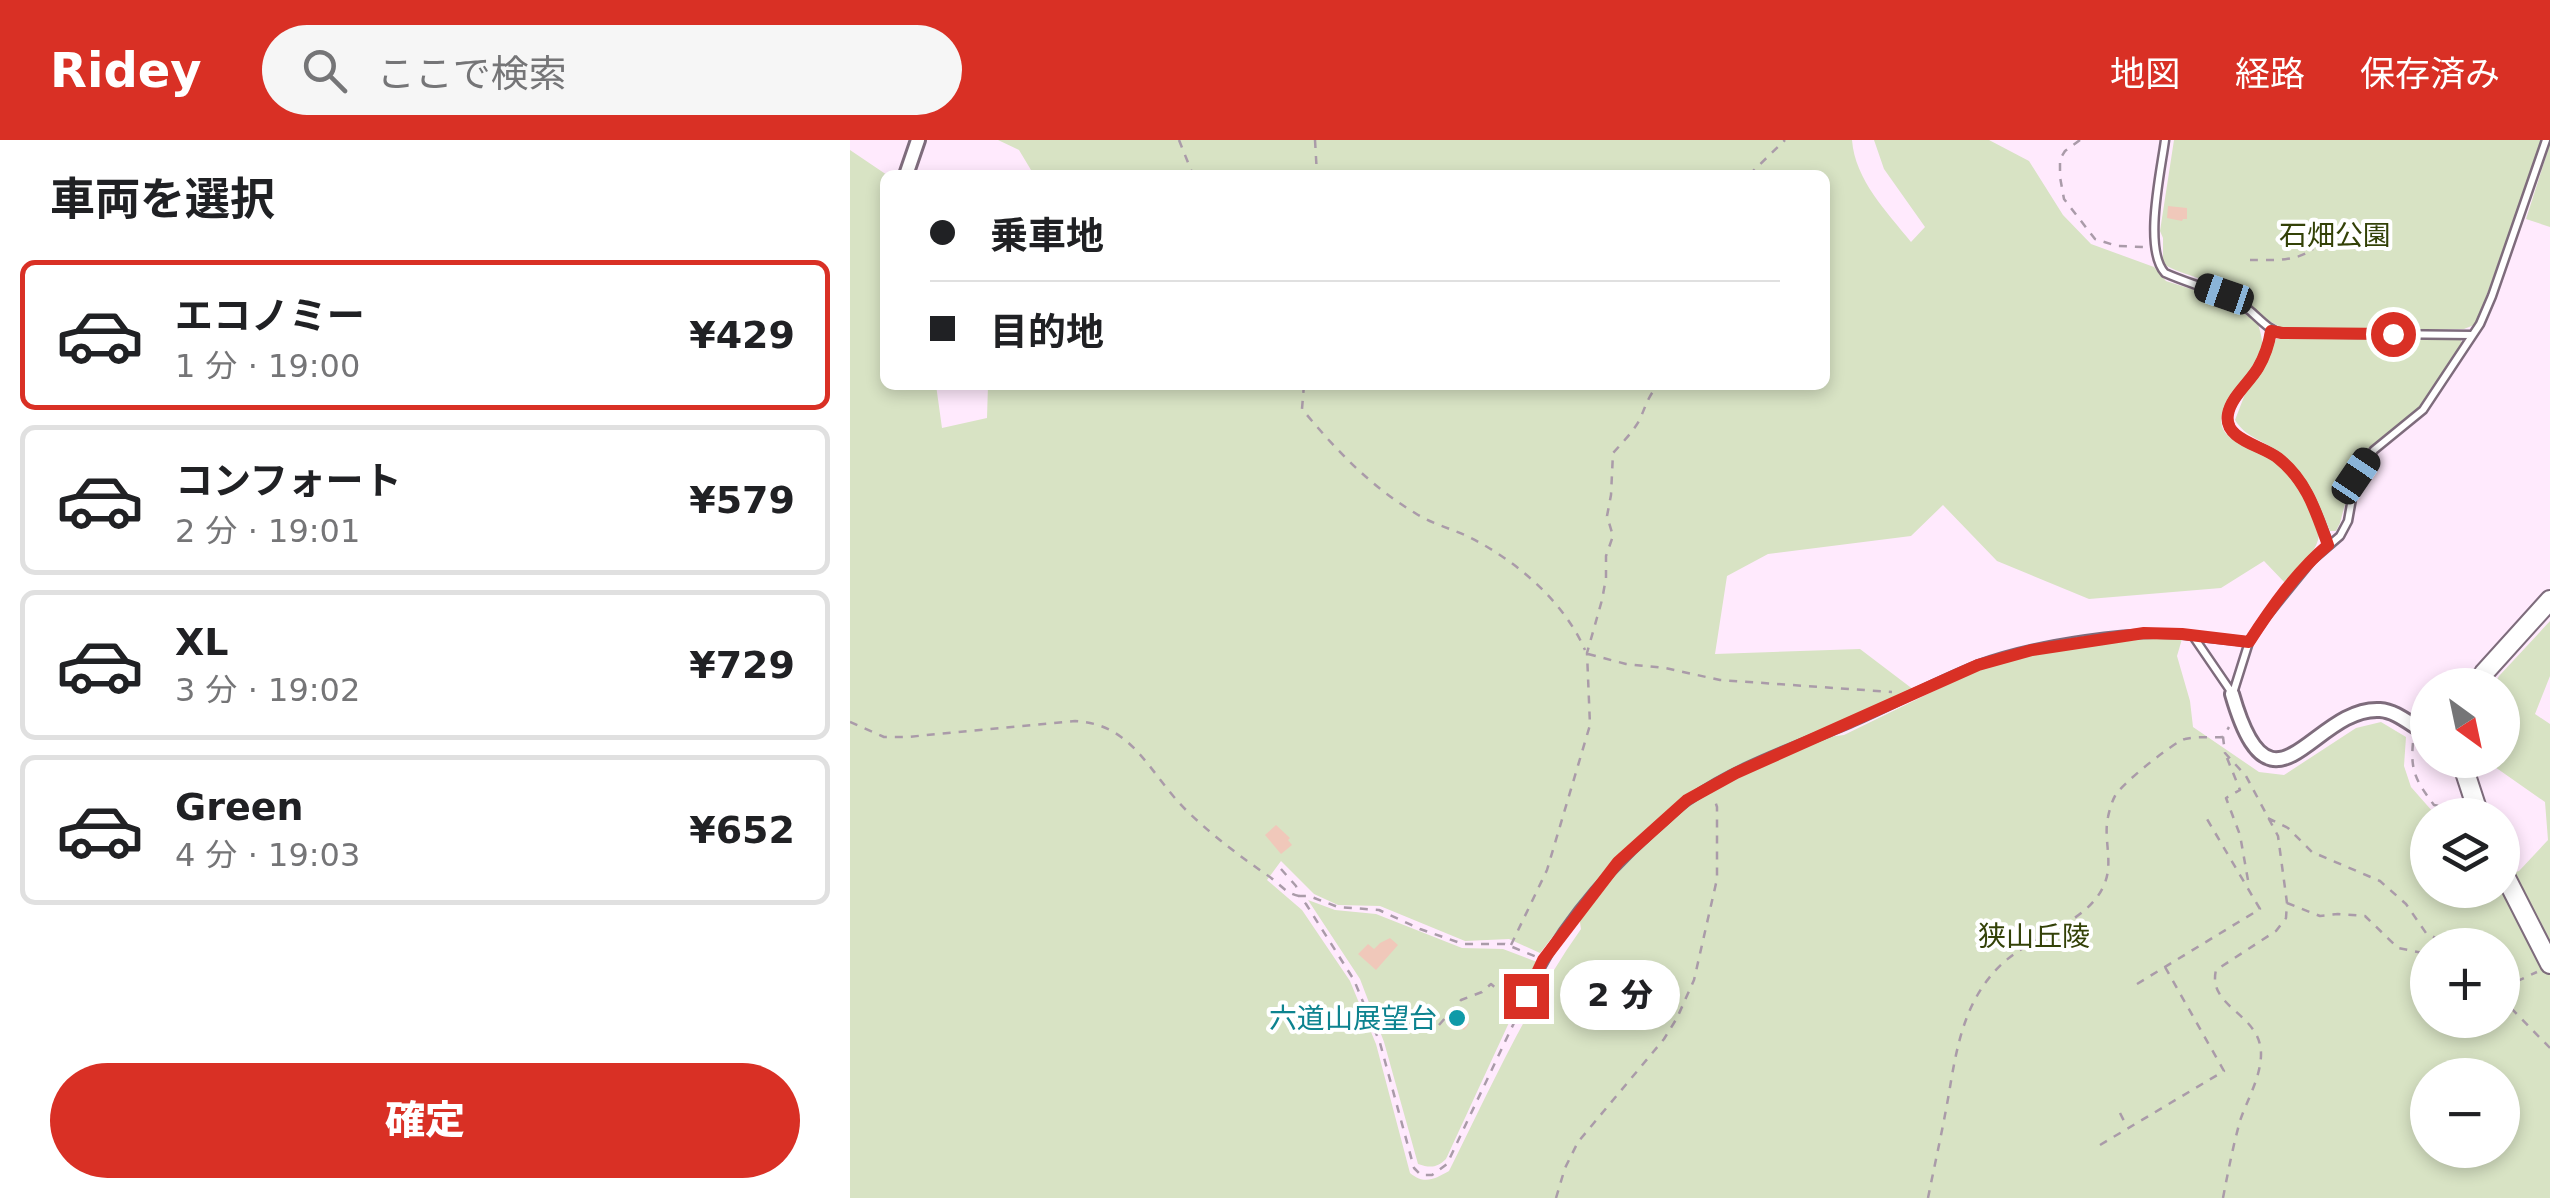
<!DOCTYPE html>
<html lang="ja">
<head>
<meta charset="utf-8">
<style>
	body { margin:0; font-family:"DejaVu Sans","Noto Sans JP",sans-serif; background:#f6f6f6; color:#202124; height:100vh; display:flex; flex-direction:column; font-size:38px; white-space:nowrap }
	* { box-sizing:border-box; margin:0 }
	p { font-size:32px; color:#757577 }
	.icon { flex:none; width:55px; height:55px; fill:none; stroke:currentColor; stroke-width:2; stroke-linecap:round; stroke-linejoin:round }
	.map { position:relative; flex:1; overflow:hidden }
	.panel { display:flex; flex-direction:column; background:#fff; width:850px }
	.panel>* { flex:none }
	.banner { position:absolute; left:30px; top:30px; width:950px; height:220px; border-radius:15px; box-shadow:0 5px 15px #0003; display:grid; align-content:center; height:220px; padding:0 50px; background:#fff }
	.needle { width:65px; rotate:147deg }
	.tools { position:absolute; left:1560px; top:528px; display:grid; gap:20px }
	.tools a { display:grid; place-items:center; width:110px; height:110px; border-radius:50%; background:#fff; box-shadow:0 5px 15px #0003; font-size:50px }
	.end { position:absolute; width:45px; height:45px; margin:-22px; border:12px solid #d93025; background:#fff; box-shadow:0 0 0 5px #fff }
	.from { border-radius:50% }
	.bubble { position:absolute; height:70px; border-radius:35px; background:#fff; box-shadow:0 5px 15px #0003; font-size:32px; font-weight:800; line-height:70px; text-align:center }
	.car { position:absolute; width:30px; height:60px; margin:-30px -15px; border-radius:12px; box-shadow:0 0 8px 2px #0007; background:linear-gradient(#222 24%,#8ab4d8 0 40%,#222 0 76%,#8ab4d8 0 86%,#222 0) }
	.banner b { display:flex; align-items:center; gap:35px; height:95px; font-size:38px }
	.banner b+b { border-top:2px solid #e0e0e0 }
	.banner i { width:25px; height:25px; background:#202124 }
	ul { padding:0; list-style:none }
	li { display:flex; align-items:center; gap:30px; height:150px; margin:0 20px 15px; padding:0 30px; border:5px solid #e0e0e0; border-radius:15px }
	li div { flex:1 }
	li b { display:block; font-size:38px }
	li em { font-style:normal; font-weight:800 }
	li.current { border-color:#d93025 }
	li>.icon { width:90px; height:90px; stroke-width:1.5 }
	h2 { padding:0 50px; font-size:45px; line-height:120px }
	.cta { display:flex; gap:20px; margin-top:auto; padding:20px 50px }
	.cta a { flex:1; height:115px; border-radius:60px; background:#d93025; color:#fff; font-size:40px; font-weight:800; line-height:115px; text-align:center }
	header { display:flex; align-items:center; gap:60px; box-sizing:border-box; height:140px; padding:0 50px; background:#d93025; color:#fff }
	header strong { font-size:48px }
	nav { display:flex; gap:55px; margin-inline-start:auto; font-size:35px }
	.search { width:700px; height:90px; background:#f6f6f6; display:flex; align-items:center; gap:25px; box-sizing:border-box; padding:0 35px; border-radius:55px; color:#757577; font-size:38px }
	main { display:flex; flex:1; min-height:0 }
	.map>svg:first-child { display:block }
	.green { fill:#d8e3c4; fill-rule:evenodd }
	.building { fill:#f0c8ba }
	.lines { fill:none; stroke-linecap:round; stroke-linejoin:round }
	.lane-casing { stroke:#7e6c7c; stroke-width:11 }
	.street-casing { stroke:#7e6c7c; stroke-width:18 }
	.secondary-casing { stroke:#7e6c7c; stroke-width:22 }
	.path { stroke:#aa9ba9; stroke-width:2.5; stroke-dasharray:8 8; stroke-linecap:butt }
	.lane { stroke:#fff; stroke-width:6 }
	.street { stroke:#fff; stroke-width:12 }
	.secondary { stroke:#fff; stroke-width:18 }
	.route { stroke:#d93025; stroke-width:12 }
	.culture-dot { fill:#0f9aa8; stroke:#fff; stroke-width:4 }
	.labels { text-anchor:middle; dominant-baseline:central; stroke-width:8; stroke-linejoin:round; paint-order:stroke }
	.park-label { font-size:28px; fill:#334107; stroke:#fff }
	.culture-label { font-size:28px; fill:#0d838f; stroke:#fff; text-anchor:end }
</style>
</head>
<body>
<header>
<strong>Ridey</strong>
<div class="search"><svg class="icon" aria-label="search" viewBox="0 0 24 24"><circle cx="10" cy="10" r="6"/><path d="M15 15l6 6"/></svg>ここで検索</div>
<nav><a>地図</a><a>経路</a><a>保存済み</a></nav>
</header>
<main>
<section class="panel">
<h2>車両を選択</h2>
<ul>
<li class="current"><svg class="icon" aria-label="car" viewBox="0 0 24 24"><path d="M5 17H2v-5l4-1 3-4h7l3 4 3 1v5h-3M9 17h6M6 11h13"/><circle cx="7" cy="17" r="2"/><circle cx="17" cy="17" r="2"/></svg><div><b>エコノミー</b><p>1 分 · 19:00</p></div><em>¥429</em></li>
<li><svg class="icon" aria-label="car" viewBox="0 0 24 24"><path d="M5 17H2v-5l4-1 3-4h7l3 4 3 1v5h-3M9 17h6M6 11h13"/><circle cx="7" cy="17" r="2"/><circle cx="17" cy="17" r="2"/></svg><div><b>コンフォート</b><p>2 分 · 19:01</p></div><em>¥579</em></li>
<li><svg class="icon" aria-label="car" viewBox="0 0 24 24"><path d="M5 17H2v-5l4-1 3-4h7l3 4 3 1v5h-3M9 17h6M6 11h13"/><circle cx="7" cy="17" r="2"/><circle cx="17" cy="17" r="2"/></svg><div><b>XL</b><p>3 分 · 19:02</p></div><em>¥729</em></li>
<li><svg class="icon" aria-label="car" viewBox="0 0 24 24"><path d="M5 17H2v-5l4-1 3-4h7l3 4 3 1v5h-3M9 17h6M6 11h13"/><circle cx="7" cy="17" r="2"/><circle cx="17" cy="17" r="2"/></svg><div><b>Green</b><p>4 分 · 19:03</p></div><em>¥652</em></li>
</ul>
<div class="cta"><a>確定</a></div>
</section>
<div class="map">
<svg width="1700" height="1058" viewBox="0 0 1700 1058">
	<rect width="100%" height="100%" fill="#ffeafd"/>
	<path class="green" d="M148,0h854c3,40 35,72 59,102l14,-15 -41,-58 -10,-29h115l40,21 34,54 28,29 63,23 12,14 50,16 21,11 21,16c2,7 5,16 4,23 -3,28 -50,55 -39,82 7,14 26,17 39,23 22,11 63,62 56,88 -4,15 -23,32 -32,44l-22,-23 -43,27 -132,11 -92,-38 -54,-56 -32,31 -143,18 -41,22 -12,78 145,-5 54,41 -181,80 -52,29 -76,71 -65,83 -31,-14 -44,2 -85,-35 -42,-1 -24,-11 -33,-33 -14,19 35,30 48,71 26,63 34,129c14,12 25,6 39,-2 41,-82 79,-167 132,-242l-2,-13c33,-41 67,-78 109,-110 41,-32 93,-49 140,-69l16,-2 135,-66 52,-15 112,-15h39l-5,17 13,45 3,26 66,45 25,3 72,-47 25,-6 25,15 -2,29 7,21 22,25 17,3h-22v75h74l1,-14 16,-5 29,-31 -3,-38 -60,-42h17v-75h-8l5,-9 51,-55v55l-15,38 15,10v474h-1700v-1048l37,25h-2v210h51l6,43 45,-10 1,-33h837v-210h-791l-15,-25zM1578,805h74v75h-74zM1578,935h74v75h-74z
		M1324,0h368l-61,171 -7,14 -10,4 -173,1c-22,-4 -36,-23 -54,-35 -22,-15 -51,-18 -74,-31v-26l-3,-7z
		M1700,4v83l-24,-8z
		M1442,198l168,1 3,5 -43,63 -48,39 -18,24 -14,53 -4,8h-6c-12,-29 -25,-58 -51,-79 -16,-12 -33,-14 -44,-32l10,-26 21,-31 10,-24z
		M458,760l27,10 41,4 86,34 41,1 34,13 -91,197c-9,9 -16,9 -28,5l-34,-122 -24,-63z"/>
	<path class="building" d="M1318,66l19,2v11h-4l-1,2 -15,-3z
		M426,685l14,13 -2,2 4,5 -11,9 -16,-19z
		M540,798l8,7 -22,25 -18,-16 10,-10 6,5 6,-6z
		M607,870l12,14 -5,6 -16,-10z"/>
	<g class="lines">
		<g class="lane-casing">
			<path id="lane" d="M1315,0c-4,31 -22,109 0,133 29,13 58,18 84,37 11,9 19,20 33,23l190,2
				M1421,191c-2,13 -6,25 -13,37 -9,15 -27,29 -30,46 -5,26 34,31 50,44 29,23 38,54 51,87
				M1343,496l56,6
				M1383,553l16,-51 16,-24 47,-58 28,-24 8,-15 8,-45 18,-26 49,-40 57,-86 12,-28 54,-156
				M677,856c27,-64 76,-120 128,-167 11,-9 22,-21 34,-29 49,-35 109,-54 164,-78 41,-18 82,-40 124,-57 54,-20 159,-38 216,-29l39,57"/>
		</g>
		<g class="street-casing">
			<path id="street" d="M56,35l12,-35
				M1382,554c40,139 81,12 148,16 17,1 32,16 48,24"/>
		</g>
		<g class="secondary-casing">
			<path id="secondary" d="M1626,545l8,-12 66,-73
				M1611,620l18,55
				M1652,730l48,94"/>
		</g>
		<path class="path" d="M329,0l14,35
			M465,0l2,35
			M1230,0l-15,11 -5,8v18l4,22 31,40 22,7 27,1
			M899,35l36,-35
			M1400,120c21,0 46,2 63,-11
			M454,245l-2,24c33,40 68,77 113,104 17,11 38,16 56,25 47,24 93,64 114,112
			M738,514l38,10 39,4 55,12 172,12
			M0,582l34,15h23l168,-16c59,3 74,53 112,90 25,24 51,44 80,64 11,7 19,19 32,21l7,8 48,76 26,63 34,125 7,7h11l15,-11 75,-158
			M1563,603c-3,29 4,39 21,62l10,2 13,-4
			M1377,618l13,32 -14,8 14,37 9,51
			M1418,678l20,10 24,24 68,29 26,23 20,29 23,12
			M431,729l15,17 3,10h10l29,11 41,3 41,19 43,15h42l32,13
			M1437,763l33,13 18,-2 27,2 33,32 30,6
			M661,805l36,-75 43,-145 -3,-72 15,-53 4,-22v-22l7,-20 -6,-20 4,-21 2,-42c9,-10 19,-20 26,-32 7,-15 8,-23 19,-36
			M1287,844l123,-75 -56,-95
			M1652,848l35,-16
			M1652,855l8,12 40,41
			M589,885l22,-25 21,-8 9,-8 17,14 10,-10
			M1270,973l7,14
			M1250,1005l124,-74 -59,-104
			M706,1058l9,-30 13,-26 86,-103 13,-21 17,-38 23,-101v-72l-3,-9
			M1078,1058c7,-35 15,-70 21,-105 8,-48 16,-95 54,-130 29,-27 85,-40 101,-78 10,-22 -1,-46 4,-68 1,-5 4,-16 7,-21 5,-11 60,-55 70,-57 12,-3 26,-1 38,-2
			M1373,1058c5,-26 10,-52 17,-77 7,-21 21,-44 21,-67 0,-41 -54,-46 -45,-84l60,-39 10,-13 1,-15 -9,-67 -32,-60 -21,-23 -2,-16 6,-10"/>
		<use href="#lane" class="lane"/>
		<use href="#street" class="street"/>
		<use href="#secondary" class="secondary"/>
	</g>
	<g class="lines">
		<path class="route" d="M676,856l17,-36 75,-98 69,-62 49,-27 242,-108 54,-15 112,-17 38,1 67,8c22,-34 48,-71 79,-97 -12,-33 -21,-64 -50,-87 -16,-13 -55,-18 -50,-44 3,-17 21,-31 30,-46 7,-12 11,-24 13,-37l11,2 111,1"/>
	</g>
	<circle class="culture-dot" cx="607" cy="878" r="10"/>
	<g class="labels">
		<g class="park-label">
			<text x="1485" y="95">石畑公園</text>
			<text x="1184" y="796">狭山丘陵</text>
		</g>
		<g class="culture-label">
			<text x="587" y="878">六道山展望台</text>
		</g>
	</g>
</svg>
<div class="tools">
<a><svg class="needle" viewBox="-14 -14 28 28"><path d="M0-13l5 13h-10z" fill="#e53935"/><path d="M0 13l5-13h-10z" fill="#757577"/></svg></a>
<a><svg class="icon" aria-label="layers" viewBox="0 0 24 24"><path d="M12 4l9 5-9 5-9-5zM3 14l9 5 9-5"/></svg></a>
<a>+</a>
<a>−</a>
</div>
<i class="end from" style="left:1543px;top:194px"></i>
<i class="end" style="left:676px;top:856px"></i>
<div class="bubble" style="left:710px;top:820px;width:120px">2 分</div>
<i class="car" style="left:1374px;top:154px;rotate:289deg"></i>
<i class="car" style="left:1506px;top:336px;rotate:34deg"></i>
<div class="banner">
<b><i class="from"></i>乗車地</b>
<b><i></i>目的地</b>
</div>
</div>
</main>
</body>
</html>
